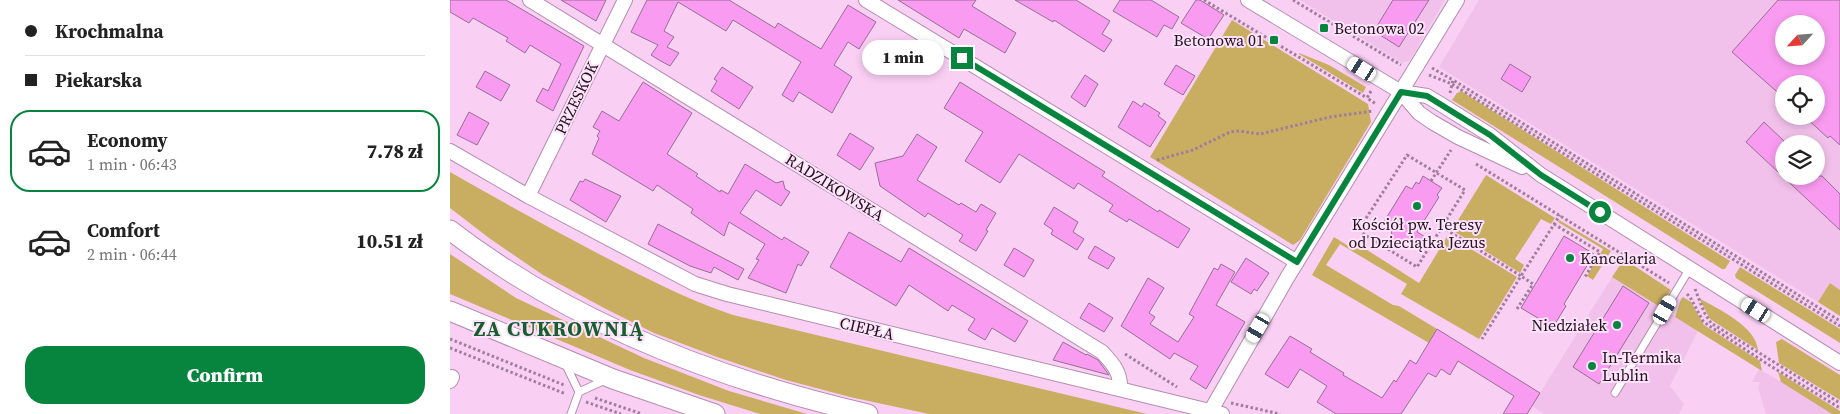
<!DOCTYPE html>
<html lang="en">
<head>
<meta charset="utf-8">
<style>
	body { margin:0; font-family:"Source Serif 4",serif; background:#f2f2f2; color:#222; height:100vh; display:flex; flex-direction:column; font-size:19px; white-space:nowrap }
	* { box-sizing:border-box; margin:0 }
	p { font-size:16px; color:#767676 }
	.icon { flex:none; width:28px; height:28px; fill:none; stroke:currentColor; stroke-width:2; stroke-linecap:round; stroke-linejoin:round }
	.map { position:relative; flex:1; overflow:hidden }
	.drawer { display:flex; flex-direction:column; background:#fff; width:450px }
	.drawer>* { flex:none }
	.banner { display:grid; align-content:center; height:110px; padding:0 25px; background:#fff }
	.needle { width:32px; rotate:244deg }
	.fabs { position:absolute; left:1325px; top:15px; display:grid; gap:10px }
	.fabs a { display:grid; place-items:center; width:50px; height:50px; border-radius:50%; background:#fff; box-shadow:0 2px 8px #0003; font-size:25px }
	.end { position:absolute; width:22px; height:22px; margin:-11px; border:6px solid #07853f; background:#fff; box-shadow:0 0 0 2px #fff }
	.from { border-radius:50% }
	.bubble { position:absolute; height:35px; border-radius:18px; background:#fff; box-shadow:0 2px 8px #0003; font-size:16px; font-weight:800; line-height:35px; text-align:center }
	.car { position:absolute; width:15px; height:30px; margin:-15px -8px; border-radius:6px; box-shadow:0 0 4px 1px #0007; background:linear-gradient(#fff 24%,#345 0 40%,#fff 0 76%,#345 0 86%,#fff 0) }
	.banner b { display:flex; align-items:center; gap:18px; height:48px; font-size:19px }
	.banner b+b { border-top:1px solid #e0e0e0 }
	.banner i { width:12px; height:12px; background:#222 }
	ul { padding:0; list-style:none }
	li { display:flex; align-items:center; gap:15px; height:82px; margin:0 10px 8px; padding:0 15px; border:2px solid transparent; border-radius:20px }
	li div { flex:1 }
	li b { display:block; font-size:19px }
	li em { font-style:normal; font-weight:800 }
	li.current { border-color:#07853f }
	li>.icon { width:45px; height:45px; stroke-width:1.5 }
	.primary-button { display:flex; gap:10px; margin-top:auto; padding:10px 25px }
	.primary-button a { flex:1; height:58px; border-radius:20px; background:#07853f; color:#fff; font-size:20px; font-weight:800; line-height:58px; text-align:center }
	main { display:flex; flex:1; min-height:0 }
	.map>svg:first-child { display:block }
	.built { fill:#f2c1eb; fill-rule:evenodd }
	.green { fill:#c9ae62 }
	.building { fill:#f99bf0; stroke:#966f92; fill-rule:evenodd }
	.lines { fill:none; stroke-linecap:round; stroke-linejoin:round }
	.service-casing { stroke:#b48caf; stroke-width:9 }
	.minor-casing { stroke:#b48caf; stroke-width:16 }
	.secondary-casing { stroke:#b48caf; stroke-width:21 }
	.path { stroke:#9e7f9a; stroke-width:3; stroke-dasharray:2.5 2.5; stroke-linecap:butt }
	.service { stroke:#fff; stroke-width:7 }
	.minor { stroke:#fff; stroke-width:14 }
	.secondary { stroke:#fff; stroke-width:19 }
	.route { stroke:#07853f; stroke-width:6 }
	.poi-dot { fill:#07853f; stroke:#fde2f9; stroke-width:2 }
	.labels { text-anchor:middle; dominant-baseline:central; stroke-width:4; stroke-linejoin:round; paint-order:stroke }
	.poi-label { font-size:16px; fill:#221321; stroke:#fde2f9; text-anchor:start }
	.street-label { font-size:16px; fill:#221321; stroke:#fde2f9 }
	.district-label { font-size:21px; font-weight:bold; letter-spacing:1px; fill:#185d2f; stroke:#fde2f9 }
</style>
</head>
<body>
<main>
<section class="drawer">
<div class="banner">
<b><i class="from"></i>Krochmalna</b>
<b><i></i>Piekarska</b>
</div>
<ul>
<li class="current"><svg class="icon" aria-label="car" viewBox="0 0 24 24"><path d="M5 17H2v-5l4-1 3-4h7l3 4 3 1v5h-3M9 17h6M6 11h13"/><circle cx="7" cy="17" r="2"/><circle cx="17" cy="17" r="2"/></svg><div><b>Economy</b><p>1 min · 06:43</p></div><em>7.78 zł</em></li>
<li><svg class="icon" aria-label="car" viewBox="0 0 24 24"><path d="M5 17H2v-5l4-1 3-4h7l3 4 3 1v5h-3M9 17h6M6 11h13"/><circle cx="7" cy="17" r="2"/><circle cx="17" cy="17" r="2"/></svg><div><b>Comfort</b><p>2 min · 06:44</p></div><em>10.51 zł</em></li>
</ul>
<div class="primary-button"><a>Confirm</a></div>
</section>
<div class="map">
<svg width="1390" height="414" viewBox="0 0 1390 414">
	<rect width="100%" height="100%" fill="#facff4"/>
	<path class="built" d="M850,0h145l-35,60 -8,3z
		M1029,0h361v290l-10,-6 -12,18 -379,-235zM1334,24h32v32h-32zM1334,84h32v32h-32zM1334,144h32v32h-32z
		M1162,277l86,54 -28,55 14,18 -5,10h-135l-12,-8z
		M1309,369l77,45h-70l-8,-26 2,-6h-8z"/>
	<path class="green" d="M782,20l136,84 3,18 -71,118 -7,5 -143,-88z
		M849,53l30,12 37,22 -3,6 -64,-39z
		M1011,91l269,170 -5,8h-3l-270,-169 5,-7z
		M0,172c49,28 98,55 147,81 45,23 88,46 136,62l414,99h-218l-79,-17 -64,-17 -69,-23 -63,-24 -48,-24 -63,-34 -54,-37 -39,-30z
		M1036,175l69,43 -4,6 -10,-5 -26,40 9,6 -4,8 -68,-43z
		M1109,220l52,31 -18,29 -6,-4 16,-27 -45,-27z
		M998,235l69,42 -38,62 -78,-45 6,-10 -67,-40 -14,21 67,40 6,1 38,23 -8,14 -117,-68 22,-38 19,12 3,-6 63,40z
		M0,254l66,44 128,60 85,33 78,23h-47l-61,-19 -69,-25 -180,-76z
		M1174,259l47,31 -11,17 -48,-30z
		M1290,267l100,62v14l-104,-65 -1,-3z
		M1380,283l10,7v26l-22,-14z
		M1233,297l8,5 13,23 56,36 2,10 -87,-54 6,-18z
		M1249,298c19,11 57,28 59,52l-48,-31z
		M1332,339l58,36v25l-61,-37 -3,-21z
		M1328,372l62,39v3h-8l-51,-32z"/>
	<path class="building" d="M0,0h56l78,46 -31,65 -17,-10 7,-13 5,3 13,-27 -31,-19 -5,8 -19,-12 2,-3 -35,-20 -4,5 -19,-11z
		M111,0h45l-10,21z
		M197,0h82l46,28 3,-5 43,26 27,-44 28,17 -17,27 -11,-7 -14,23 18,12 -20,36 -33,-21 -6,10 -11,-7 19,-33 -68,-42 -7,11 -48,-29 -14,29 10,6 -7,10 12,6 -9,13 -11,-6 -8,-5 7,-10 -27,-13z
		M448,0h78l-4,6 44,27 -11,20 -41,-24 -5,9z
		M565,0h61l34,21 -8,13 10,6 -8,12 -50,-32 -1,2z
		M670,0h31l28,17 -7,12 -8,-4 -7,12 -44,-26z
		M746,0h4l24,15 -16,24 -27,-16z
		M943,0h36l-30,47 -25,-16z
		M1328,0h62v145l-10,-9 -2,2 -24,-22h12v-32h-32v14l-52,-46zM1334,24h32v32h-32z
		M1060,64l21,13 -9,15 -21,-13z
		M726,65l19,11 -12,19 -19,-11z
		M272,67l31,20 -14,22 -28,-18 6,-10 -3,-2z
		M35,71l25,14 -9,16 -25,-14z
		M635,75l13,9 -13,23 -14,-10z
		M193,82l49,31 -25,41 31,20 -2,2 24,16 1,-2 7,4 17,-30 31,19 7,-2 2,8 5,3 -9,14 -25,-16 -16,23 42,27 2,-3 25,15 -8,14 -3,-2 -12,29 -38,-15 11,-18 -3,-1 9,-15 -36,-22 -5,14 -33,-23 2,-4 -36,-24 -4,6 -61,-37 7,-16 -2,-2 3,-5 -7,-4 9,-16 17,10z
		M510,82l145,90 -3,4 56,36 1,-2 31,19 -12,19 -49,-29 -2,3 -18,-11 4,-6 -35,-22 -4,6 -55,-35 -19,29 -35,-22 18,-29 -39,-24z
		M683,101l9,6 2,-4 16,10 -2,3 8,6 -16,25 -32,-20z
		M19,112l20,11 -12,22 -20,-10z
		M1314,122l20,19v35h38l18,18v36l-94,-88z
		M400,133l24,15 -14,22 -23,-15z
		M467,134l20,13 -20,33 42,25 2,-2 15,9 5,-8 15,9 -10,17 2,1 -12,20 -17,-10 4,-6 -35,-22 -3,4 -45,-31 -5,-23 28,-7z
		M973,176l19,12 -5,7 2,2 -22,35 10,6 -28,5 -6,-3 -2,-10 -9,-5 24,-39 6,3 4,-7 3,2z
		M135,179l36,17 -15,26 -36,-22 10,-19 3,1z
		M604,207l24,15 -5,10 11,7 -7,11 -26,-16 2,-4 -9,-6z
		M208,224l86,45 -6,11 -24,-13 -3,6 -21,-7 -42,-22z
		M399,232l52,30 8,-14 119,73 -13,21 -23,-14 -7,12 -17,-10 7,-11 -23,-14 -4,6 -39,-26 -13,21 -66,-39z
		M1114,236l30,18 -30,50 2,2 -13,21 -32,-19z
		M645,246l20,12 -7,11 -20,-11z
		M564,248l20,12 -10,17 -20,-12z
		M796,258l23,15 -12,18 -3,-2 -3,5 -20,-12z
		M771,264l14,8 -19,33 29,17 -39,67 -16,-10 8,-13 -24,-13 -4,6 -49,-33 27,-48 16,10 -15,25 6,4 -5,7 28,18 16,-25 -5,-3 25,-46 4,2z
		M1173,286l26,17 -50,81 -26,-17z
		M639,303l24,15 -9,14 -24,-14z
		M987,329l103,64 -13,21h-24l11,-18 -56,-35 -8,14 -9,-6 -5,8 -8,-4 -27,41h-65l-19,-12 10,-16 -27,-17 -12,19 -23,-14 25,-38 22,13 -2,3 34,21 -1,2 39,23 12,-18 2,2 14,-22 6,4z
		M613,342l23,13 1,-1 11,6 11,15 -56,-15z"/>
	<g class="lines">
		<g class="service-casing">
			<path id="service" d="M115,363l14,29
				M1165,393l75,-125
				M121,414l8,-22 26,-12"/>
		</g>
		<g class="minor-casing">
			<path id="minor" d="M80,0l572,352c11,12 19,20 18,37
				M416,0l431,262
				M798,0l153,92 18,21 13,9 26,15 64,30
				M951,92l26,4 15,9 48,30 51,40 299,188
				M0,151l78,45 167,88 32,10 495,120
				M78,196l97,-196
				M0,381l2,-4
				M760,412l77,-134 170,-278"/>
		</g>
		<g class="secondary-casing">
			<path id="secondary" d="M0,230c121,93 270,150 418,184
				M0,311l163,68 102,35"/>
		</g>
		<path class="path" d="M754,0l163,98
			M843,0l108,65
			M982,68l21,12
			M979,75l23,9 388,242
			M921,91l-4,7 9,6
			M1000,93l3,-13 387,241
			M957,155l58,35 -48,77 -55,-34 -2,-4 1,-3z
			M707,160l36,-10 37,-18 9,-1 21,3 70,-17 43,-6
			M1026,164l193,119
			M981,181l20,-31
			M1104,224l46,28 -15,25
			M992,227l79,49 -39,63
			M1245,289l9,23 7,11 129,80
			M1237,294l3,3 13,24 5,4 61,40 71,43
			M1067,309l16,-25 -12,-8 39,-61
			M0,339l114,46
			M0,348l116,46
			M675,354l52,33
			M145,398l47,16
			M136,402l35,12
			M781,403l49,11"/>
		<use href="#service" class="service"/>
		<use href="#minor" class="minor"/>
		<use href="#secondary" class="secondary"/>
	</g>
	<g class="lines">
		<path class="route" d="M512,58l335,204 104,-170 26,4 63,39 51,40 59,37"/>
	</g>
	<g class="poi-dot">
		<rect x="869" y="23" width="10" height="10" rx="2.5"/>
		<rect x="819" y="35" width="10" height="10" rx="2.5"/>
		<circle cx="967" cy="206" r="5"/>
		<circle cx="1120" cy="258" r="5"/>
		<circle cx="1167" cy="325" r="5"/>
		<circle cx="1142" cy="366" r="5"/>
	</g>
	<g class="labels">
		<g class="poi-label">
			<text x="884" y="28">Betonowa 02</text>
			<text x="814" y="40" text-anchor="end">Betonowa 01</text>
			<text x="967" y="224" text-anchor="middle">Kościół pw. Teresy<tspan x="967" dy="18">od Dzieciątka Jezus</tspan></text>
			<text x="1130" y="258">Kancelaria</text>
			<text x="1157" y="325" text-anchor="end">Niedziałek</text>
			<text x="1152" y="357">In-Termika<tspan x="1152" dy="18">Lublin</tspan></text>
		</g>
		<g class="street-label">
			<text transform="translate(126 98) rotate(-64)">PRZESKOK</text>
			<text transform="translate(385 187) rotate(32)">RADZIKOWSKA</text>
			<text transform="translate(417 328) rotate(13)">CIEPŁA</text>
		</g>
		<g class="district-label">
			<text x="109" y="328">ZA CUKROWNIĄ</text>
		</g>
	</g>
</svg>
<div class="fabs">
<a><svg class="needle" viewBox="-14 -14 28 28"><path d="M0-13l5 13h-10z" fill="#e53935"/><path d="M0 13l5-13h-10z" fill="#767676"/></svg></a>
<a><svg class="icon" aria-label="locate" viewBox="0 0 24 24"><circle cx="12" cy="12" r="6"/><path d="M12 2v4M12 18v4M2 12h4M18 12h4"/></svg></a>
<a><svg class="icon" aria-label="layers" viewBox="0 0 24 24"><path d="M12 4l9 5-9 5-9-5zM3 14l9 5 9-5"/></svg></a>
</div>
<i class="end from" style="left:1150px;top:212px"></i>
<i class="end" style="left:512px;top:58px"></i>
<div class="bubble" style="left:412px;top:40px;width:82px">1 min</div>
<i class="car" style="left:912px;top:69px;rotate:302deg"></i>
<i class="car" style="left:1215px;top:310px;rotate:30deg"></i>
<i class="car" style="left:1306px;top:310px;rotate:302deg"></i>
<i class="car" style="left:808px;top:328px;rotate:210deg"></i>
</div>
</main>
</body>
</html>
